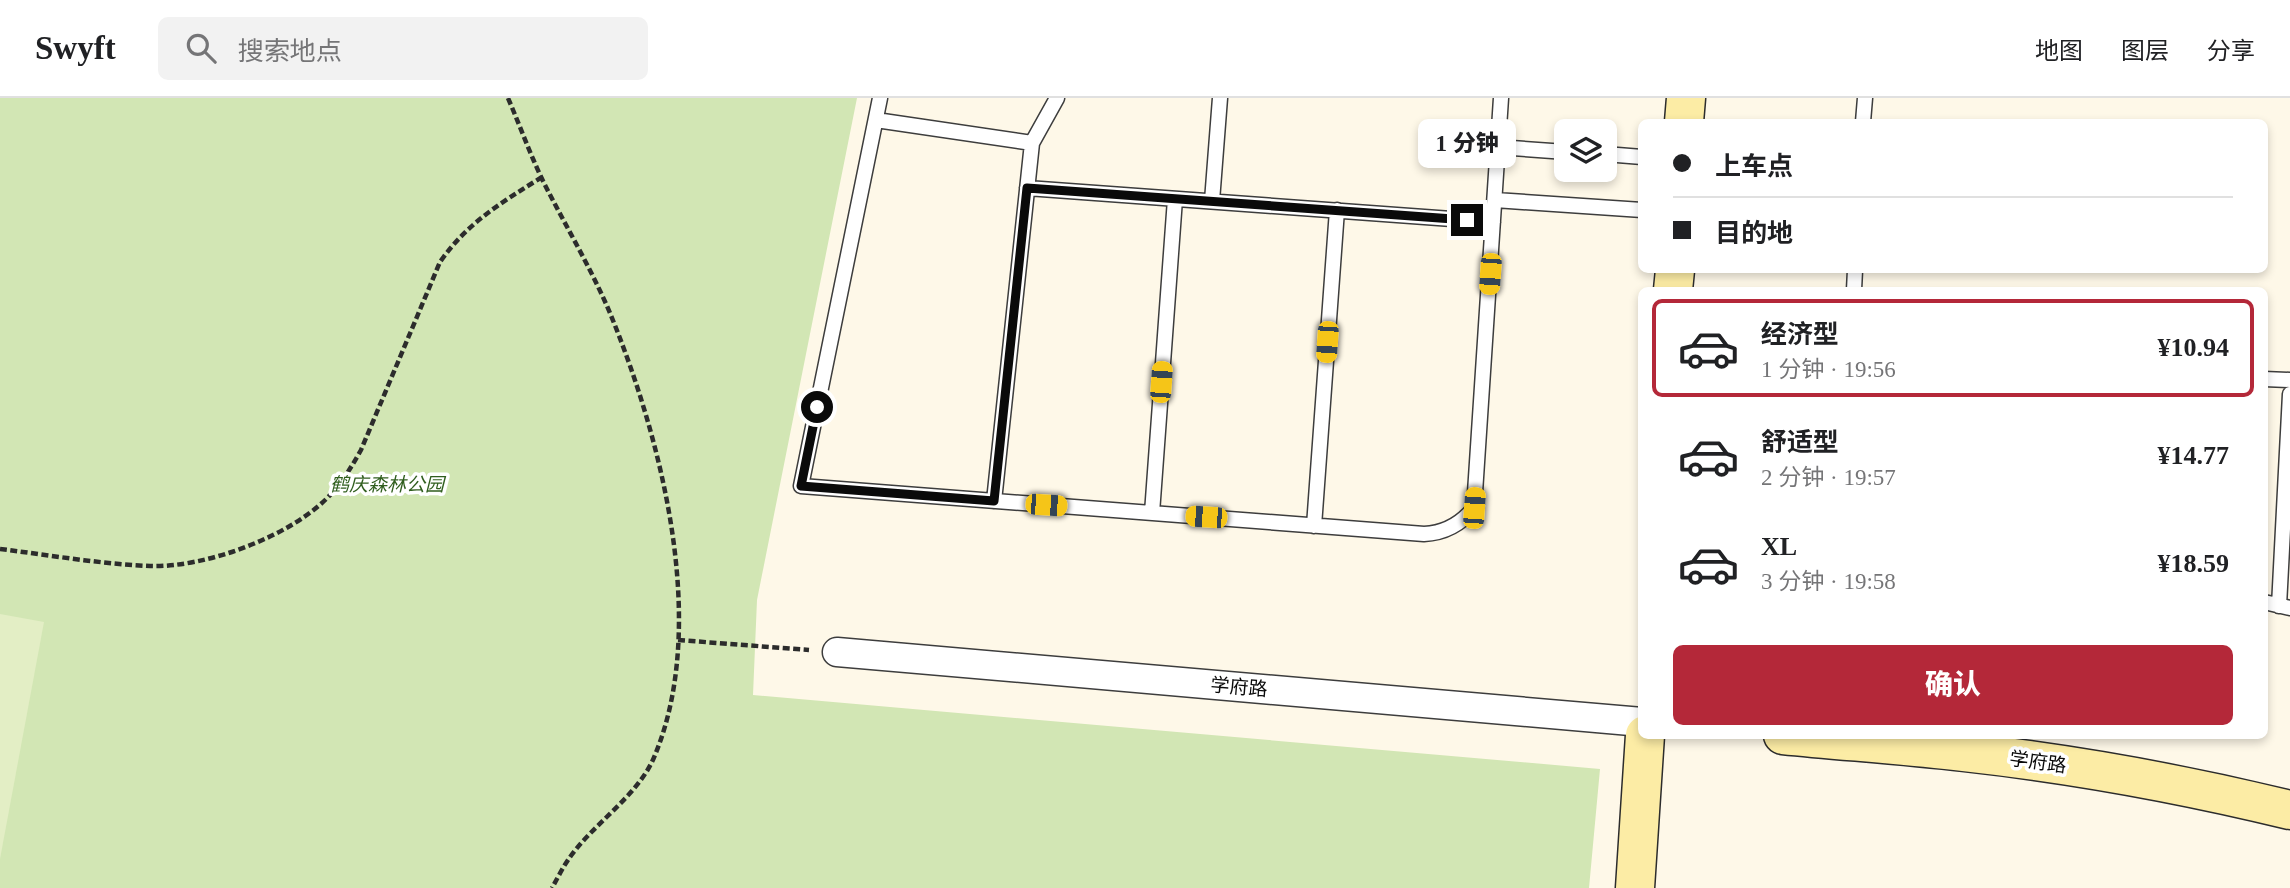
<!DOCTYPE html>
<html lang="zh">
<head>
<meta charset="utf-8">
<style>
	body { margin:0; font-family:"Times New Roman","Noto Sans SC",serif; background:#f2f2f2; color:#202124; height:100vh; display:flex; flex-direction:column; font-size:26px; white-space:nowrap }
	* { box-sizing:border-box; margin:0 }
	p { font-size:23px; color:#757577 }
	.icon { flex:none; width:38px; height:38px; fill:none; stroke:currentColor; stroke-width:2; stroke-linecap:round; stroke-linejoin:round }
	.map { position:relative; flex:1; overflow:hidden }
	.side { position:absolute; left:1638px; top:189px; width:630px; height:452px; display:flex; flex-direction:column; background:#fff; border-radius:10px; box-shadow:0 4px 10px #0003 }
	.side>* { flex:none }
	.banner { position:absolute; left:1638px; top:21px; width:630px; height:154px; border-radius:10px; box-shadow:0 4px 10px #0003; display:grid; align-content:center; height:154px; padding:0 35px; background:#fff }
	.buttons { position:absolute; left:1554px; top:21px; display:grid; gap:14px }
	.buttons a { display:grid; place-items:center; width:63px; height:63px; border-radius:10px; background:#fff; box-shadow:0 4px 10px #0003; font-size:35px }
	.end { position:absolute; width:32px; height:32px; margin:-16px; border:9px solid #0a0a0a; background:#fff; box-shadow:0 0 0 4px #fff }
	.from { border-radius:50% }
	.bubble { position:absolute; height:49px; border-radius:10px; background:#fff; box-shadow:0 4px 10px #0003; font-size:23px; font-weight:800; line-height:49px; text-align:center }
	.car { position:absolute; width:21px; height:42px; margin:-21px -10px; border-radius:9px; box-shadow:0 0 5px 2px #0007; background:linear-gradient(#f5c518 24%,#345 0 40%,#f5c518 0 76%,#345 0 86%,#f5c518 0) }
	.banner b { display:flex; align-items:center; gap:24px; height:66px; font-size:26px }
	.banner b+b { border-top:2px solid #e0e0e0 }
	.banner i { width:18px; height:18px; background:#202124 }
	ul { padding:12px 0 0; list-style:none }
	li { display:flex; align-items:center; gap:21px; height:98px; margin:0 14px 10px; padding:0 21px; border:4px solid transparent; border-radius:10px }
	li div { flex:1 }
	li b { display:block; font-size:26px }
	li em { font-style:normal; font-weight:800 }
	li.active { border-color:#b42839 }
	li>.icon { width:63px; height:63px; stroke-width:1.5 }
	.action { display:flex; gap:14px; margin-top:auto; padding:14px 35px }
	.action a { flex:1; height:80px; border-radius:10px; background:#b42839; color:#fff; font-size:28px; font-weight:800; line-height:80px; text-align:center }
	header { display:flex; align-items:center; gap:42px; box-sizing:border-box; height:98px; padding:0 35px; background:#fff; border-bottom:2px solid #e0e0e0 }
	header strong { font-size:33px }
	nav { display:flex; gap:38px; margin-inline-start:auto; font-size:24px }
	.search { width:490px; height:63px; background:#f2f2f2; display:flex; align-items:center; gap:18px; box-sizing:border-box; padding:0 24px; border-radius:10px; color:#757577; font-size:26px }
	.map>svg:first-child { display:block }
	.green { fill:#d2e6b4 }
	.pitch { fill:#e3eec5 }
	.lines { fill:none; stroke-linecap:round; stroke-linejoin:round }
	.lane-casing { stroke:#3d3d3d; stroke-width:17 }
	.street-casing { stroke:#3d3d3d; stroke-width:31 }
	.secondary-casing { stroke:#2c2c2c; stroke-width:41 }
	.path { stroke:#2c2c2c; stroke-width:4.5; stroke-dasharray:7 3.5; stroke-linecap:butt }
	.lane { stroke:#fff; stroke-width:14 }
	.street { stroke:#fff; stroke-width:28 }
	.secondary { stroke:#fceca5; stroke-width:38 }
	.route { stroke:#0a0a0a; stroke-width:9 }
	.labels { text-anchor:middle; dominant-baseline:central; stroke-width:7; stroke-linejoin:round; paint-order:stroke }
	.park-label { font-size:19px; font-style:italic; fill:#305e1e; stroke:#fff }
	.street-label { font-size:19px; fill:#0a0a0a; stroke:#fff }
</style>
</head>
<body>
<header>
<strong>Swyft</strong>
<div class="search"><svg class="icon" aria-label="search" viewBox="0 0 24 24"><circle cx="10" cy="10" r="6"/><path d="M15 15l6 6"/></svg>搜索地点</div>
<nav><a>地图</a><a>图层</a><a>分享</a></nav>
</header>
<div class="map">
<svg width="2290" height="790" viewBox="0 0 2290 790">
	<rect width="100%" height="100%" fill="#fef8e8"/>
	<path class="green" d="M0,0h857l-100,502 -4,95 847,74 -11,119h-1589z"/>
	<path class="pitch" d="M0,516l44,8 -44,237z"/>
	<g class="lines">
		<g class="lane-casing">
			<path id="lane" d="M880,0l-79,388 623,48c21,-1 37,-10 50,-26l27,-410
				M876,22l156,23
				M1863,24l2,-24
				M1498,49l68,5
				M1605,56l37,3
				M1027,90l466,34
				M1495,102l147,10
				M1212,103l8,-103
				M1854,192l1,-20
				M2264,281l26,1
				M994,403l38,-358 25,-45
				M1152,415l23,-314
				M1314,428l23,-316
				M2264,504l26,6
				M2279,508l11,-212"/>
		</g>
		<g class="street-casing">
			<path id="street" d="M837,554l805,70"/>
		</g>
		<g class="secondary-casing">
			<path id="secondary" d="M1684,24l2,-24
				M1673,192l2,-20
				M1783,637c60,6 120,10 181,17 109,12 219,32 326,58
				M1635,790l10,-153"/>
		</g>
		<path class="path" d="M508,0c12,28 22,56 35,83 22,44 48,87 67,132 52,127 99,311 45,442 -16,41 -63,69 -87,105 -6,9 -11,19 -16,28
			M0,451c49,6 100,15 150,17 55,2 143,-30 181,-72 12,-13 21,-28 30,-44l79,-188c28,-40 61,-59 102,-85
			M678,542l131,10"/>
		<use href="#lane" class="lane"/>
		<use href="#street" class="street"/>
		<use href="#secondary" class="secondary"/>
	</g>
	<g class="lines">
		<path class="route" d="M817,309l-16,79 193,15 33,-313 440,32"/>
	</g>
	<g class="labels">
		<g class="park-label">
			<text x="387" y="386">鹤庆森林公园</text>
		</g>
		<g class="street-label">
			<text transform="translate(1239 589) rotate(5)">学府路</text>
			<text transform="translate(2038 664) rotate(8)">学府路</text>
		</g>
	</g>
</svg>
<div class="buttons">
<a><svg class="icon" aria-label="layers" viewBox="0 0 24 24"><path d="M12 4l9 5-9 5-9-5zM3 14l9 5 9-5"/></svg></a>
</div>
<i class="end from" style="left:817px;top:309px"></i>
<i class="end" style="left:1467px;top:122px"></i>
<div class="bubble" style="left:1418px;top:21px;width:98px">1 分钟</div>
<i class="car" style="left:1490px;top:176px;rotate:184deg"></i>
<i class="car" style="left:1327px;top:244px;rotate:184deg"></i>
<i class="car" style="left:1161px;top:284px;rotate:4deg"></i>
<i class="car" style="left:1046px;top:407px;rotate:94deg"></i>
<i class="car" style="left:1474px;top:410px;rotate:4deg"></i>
<i class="car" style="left:1206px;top:419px;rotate:274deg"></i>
<div class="banner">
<b><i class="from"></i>上车点</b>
<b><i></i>目的地</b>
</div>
<section class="side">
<ul>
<li class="active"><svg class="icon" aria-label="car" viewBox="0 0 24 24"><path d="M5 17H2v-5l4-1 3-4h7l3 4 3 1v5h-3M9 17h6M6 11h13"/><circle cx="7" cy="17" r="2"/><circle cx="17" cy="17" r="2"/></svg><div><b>经济型</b><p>1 分钟 · 19:56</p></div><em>¥10.94</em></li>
<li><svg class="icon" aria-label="car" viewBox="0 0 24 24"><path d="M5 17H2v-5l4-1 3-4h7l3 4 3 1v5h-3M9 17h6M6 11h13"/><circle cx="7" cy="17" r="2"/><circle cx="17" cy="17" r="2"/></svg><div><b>舒适型</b><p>2 分钟 · 19:57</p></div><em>¥14.77</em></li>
<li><svg class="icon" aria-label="car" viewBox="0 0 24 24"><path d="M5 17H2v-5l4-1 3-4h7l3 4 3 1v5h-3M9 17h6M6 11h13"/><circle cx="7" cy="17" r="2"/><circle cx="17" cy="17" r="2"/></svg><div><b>XL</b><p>3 分钟 · 19:58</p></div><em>¥18.59</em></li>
</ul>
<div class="action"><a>确认</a></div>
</section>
</div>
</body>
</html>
